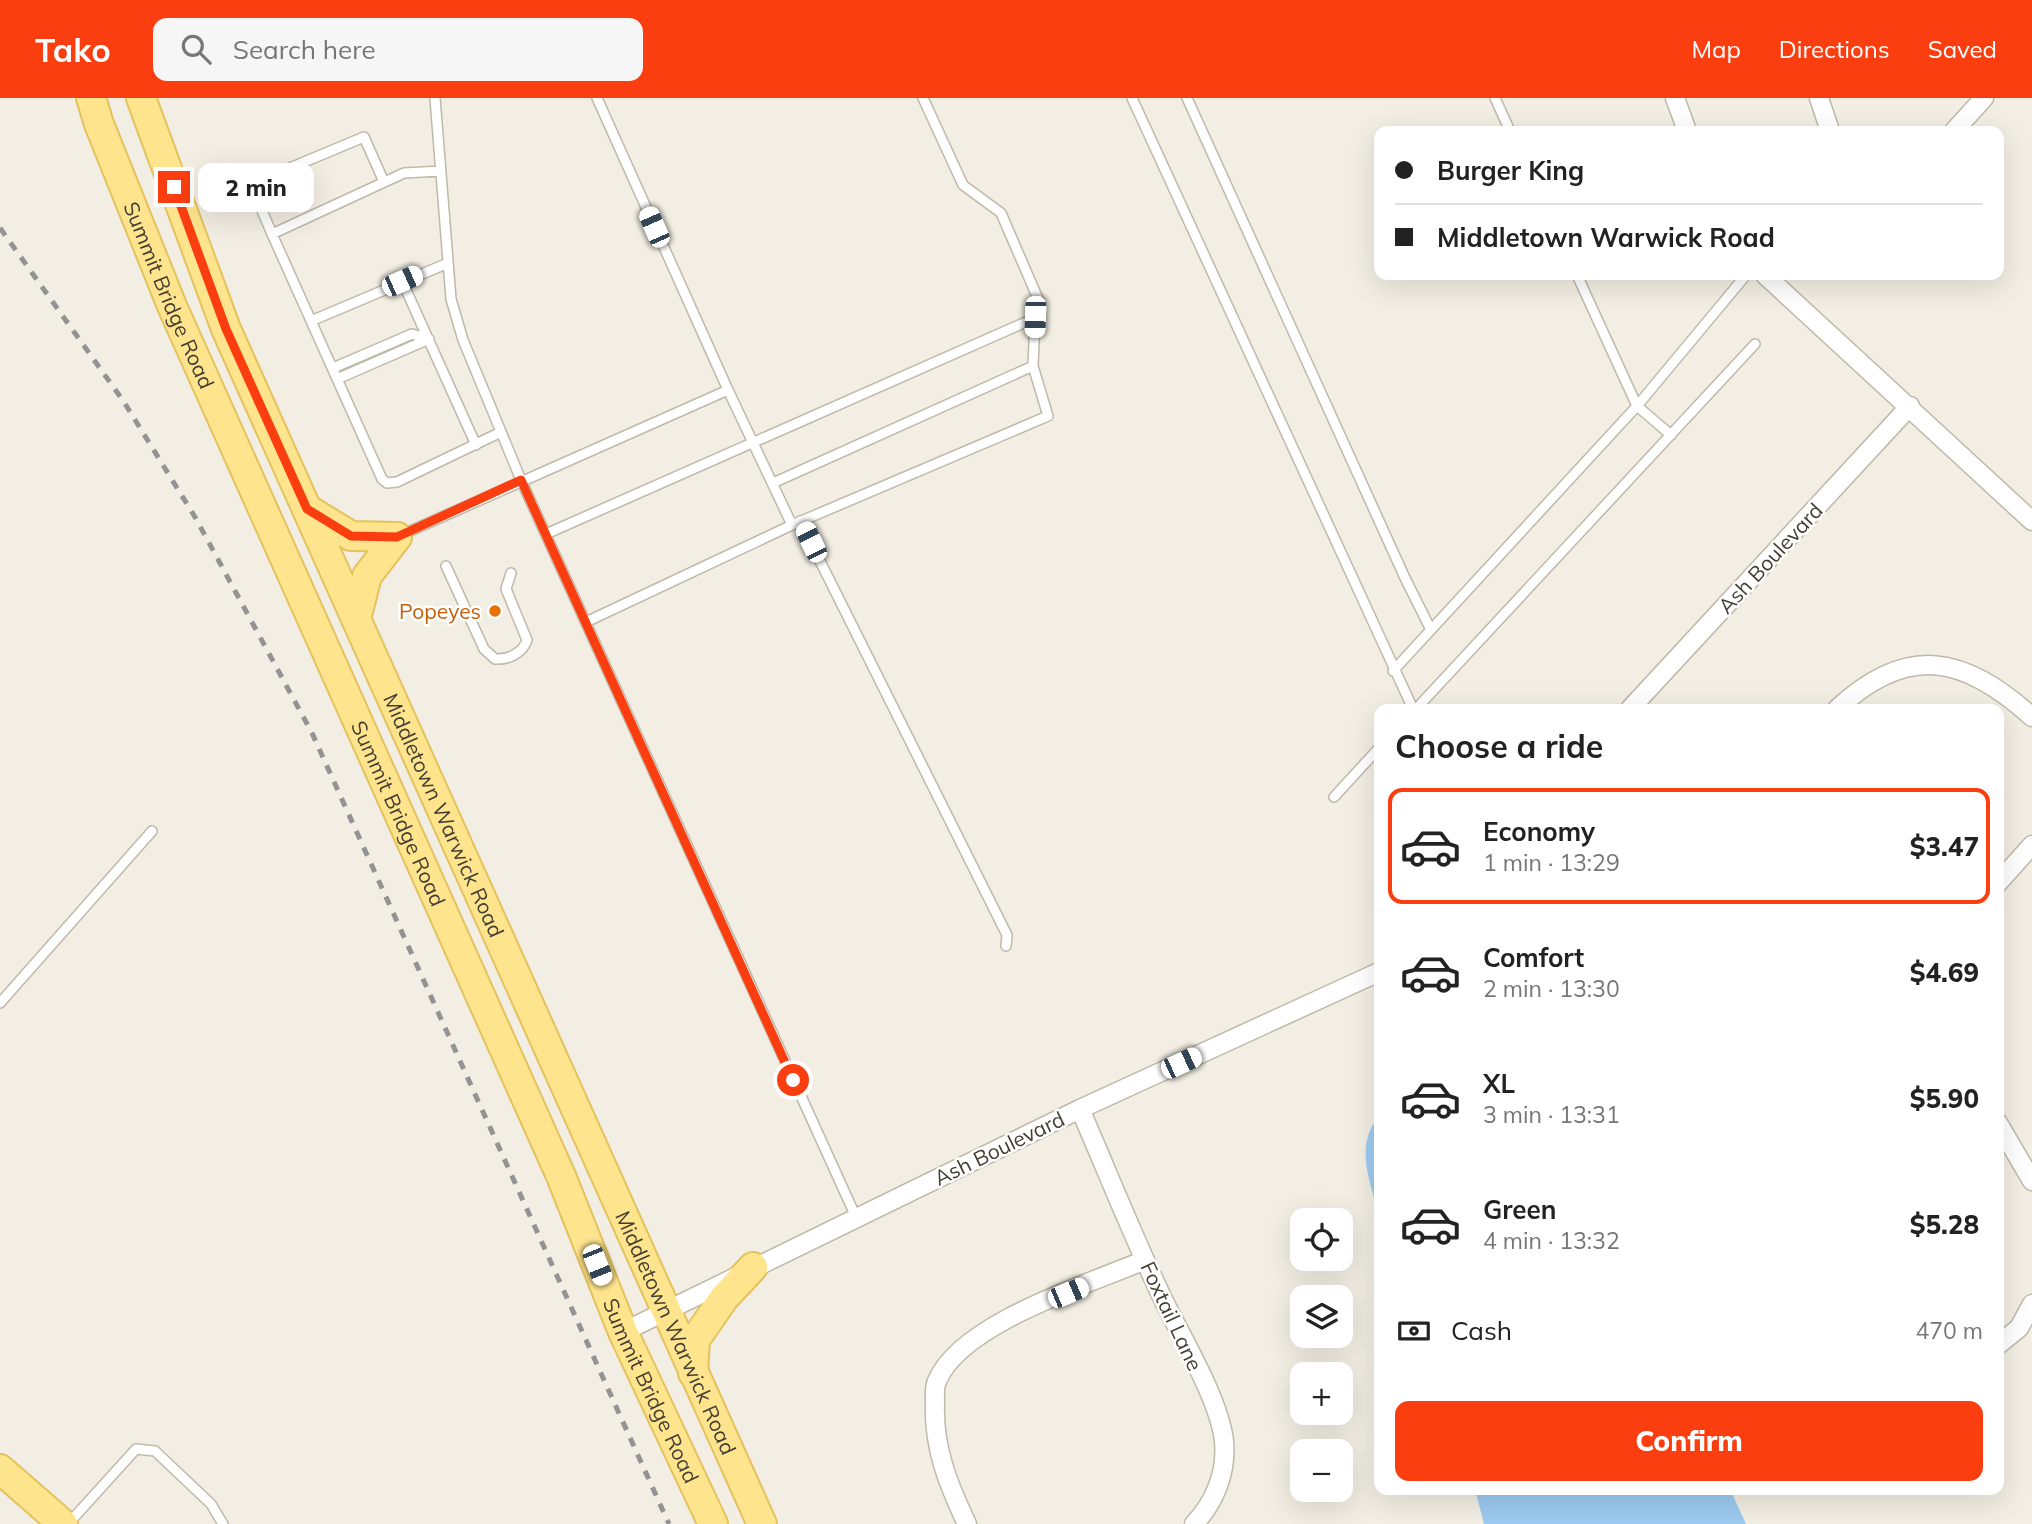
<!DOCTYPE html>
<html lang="en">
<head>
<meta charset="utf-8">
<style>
	body { margin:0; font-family:Mulish,sans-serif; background:#f6f6f6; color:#222; height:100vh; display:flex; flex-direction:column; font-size:26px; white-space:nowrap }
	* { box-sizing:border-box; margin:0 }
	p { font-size:23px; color:#767676 }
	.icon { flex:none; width:38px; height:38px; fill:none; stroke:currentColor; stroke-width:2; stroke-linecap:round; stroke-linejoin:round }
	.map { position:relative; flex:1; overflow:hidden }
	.details { position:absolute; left:1374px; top:606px; width:630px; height:791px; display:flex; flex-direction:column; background:#fff; border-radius:14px; box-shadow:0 7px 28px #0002 }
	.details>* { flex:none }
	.banner { position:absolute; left:1374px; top:28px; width:630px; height:154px; border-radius:14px; box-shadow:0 7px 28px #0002; display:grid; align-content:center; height:154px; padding:0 21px; background:#fff }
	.buttons { position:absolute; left:1290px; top:1110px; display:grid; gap:14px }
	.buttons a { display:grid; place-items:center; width:63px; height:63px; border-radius:14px; background:#fff; box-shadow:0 7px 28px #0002; font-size:35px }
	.end { position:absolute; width:32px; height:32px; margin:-16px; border:9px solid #fb3e10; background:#fff; box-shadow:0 0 0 4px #fff }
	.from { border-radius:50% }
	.bubble { position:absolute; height:49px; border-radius:14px; background:#fff; box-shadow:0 7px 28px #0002; font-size:23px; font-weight:800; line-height:49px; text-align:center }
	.car { position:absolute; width:21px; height:42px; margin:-21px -10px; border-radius:9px; box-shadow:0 0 5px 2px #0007; background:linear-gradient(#fff 24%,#345 0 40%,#fff 0 76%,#345 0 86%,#fff 0) }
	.banner b { display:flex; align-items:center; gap:24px; height:66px; font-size:26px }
	.banner b+b { border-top:2px solid #e0e0e0 }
	.banner i { width:18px; height:18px; background:#222 }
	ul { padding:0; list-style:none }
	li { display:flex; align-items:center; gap:21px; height:116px; margin:0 14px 10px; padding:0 7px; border:4px solid transparent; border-radius:14px }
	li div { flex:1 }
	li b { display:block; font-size:26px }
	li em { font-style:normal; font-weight:800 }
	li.active { border-color:#fb3e10 }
	li>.icon { width:63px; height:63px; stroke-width:1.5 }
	h2 { padding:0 21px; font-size:32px; line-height:84px }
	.pay { display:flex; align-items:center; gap:18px; height:77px; padding:0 21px; font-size:26px }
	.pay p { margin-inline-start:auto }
	.cta { display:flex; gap:14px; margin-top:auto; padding:14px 21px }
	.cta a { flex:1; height:80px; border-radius:14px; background:#fb3e10; color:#fff; font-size:28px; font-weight:800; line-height:80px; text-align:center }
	header { display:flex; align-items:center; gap:42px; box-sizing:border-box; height:98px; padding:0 35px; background:#fb3e10; color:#fff }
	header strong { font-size:33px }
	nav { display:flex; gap:38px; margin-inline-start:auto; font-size:24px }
	.search { width:490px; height:63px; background:#f6f6f6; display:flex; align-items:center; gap:18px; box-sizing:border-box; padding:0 24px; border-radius:14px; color:#767676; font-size:26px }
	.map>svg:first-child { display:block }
	.water { fill:#9dcaf0 }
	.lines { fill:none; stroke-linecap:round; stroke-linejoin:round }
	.service-casing { stroke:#c0b9a8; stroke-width:12 }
	.minor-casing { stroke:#c0b9a8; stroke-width:21 }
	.primary-casing { stroke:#e4c25e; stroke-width:32 }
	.service { stroke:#fff; stroke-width:9 }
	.minor { stroke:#fff; stroke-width:18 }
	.primary { stroke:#ffe48e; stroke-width:28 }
	.rail { stroke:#939393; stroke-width:5; stroke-dasharray:9 9; stroke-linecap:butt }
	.route { stroke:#fb3e10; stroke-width:9 }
	.food-dot { fill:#e8710a; stroke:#fff; stroke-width:2.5 }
	.labels { text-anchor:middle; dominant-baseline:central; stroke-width:5; stroke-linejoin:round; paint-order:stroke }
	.street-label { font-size:21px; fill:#433e33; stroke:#fff }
	.food-label { font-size:21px; fill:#c56008; stroke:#fff; text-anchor:end }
</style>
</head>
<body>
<header>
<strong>Tako</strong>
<div class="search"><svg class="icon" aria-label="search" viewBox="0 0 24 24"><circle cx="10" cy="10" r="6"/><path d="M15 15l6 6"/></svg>Search here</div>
<nav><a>Map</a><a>Directions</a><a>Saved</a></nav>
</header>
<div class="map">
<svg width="2032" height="1426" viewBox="0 0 2032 1426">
	<rect width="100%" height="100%" fill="#f2eee3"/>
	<path class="water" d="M1379,1018v99c-9,-34 -25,-69 0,-99z
		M1475,1391h255l16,35h-262z"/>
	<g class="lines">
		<g class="service-casing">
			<path id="service" d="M435,0l16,201 12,41 58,140 335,737
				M1132,0l281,611
				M1187,0l218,480 26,52
				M1495,0l15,33
				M384,84l-20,-45 -103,43 -6,14 17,40 132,-61 37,-2
				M272,136l110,245 5,4 10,-1 104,-50
				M1577,177l60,131 34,29
				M402,183l74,164
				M311,223l137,-58
				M333,270l79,-34 17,5
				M337,281l92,-40
				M773,385l260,-117
				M800,423l207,414 -1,11
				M792,427l256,-109 -15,-50 2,-48
				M546,436l489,-216 4,-17 -38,-88 -38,-28 -40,-87
				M399,438l329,-146 -131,-292
				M446,468l38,83 11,10c13,1 28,-6 32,-19l-21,-51 5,-16
				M586,524l206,-97 -64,-135
				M1393,573l244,-265 109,-131
				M1416,611l339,-365
				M1334,699l45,-49
				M0,905l152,-172
				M68,1426l68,-75 19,2 56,53 12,20"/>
		</g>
		<g class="minor-casing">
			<path id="minor" d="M1675,0l12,33
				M1819,0l11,33
				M1954,33l30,-33
				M1765,177l267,246
				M1630,611l280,-303
				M1837,611c71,-66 127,-53 195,8
				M1998,785l34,-38
				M1080,1011c27,62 52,125 81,186 19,40 58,103 63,146 3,31 -9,61 -30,83
				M1998,1025l34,58
				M623,1234l457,-223 299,-137
				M1998,1247l21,-17 13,-24
				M967,1426c-19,-40 -34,-77 -32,-122 0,-7 -1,-15 2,-21 24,-58 152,-97 208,-121"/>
		</g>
		<g class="primary-casing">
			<g id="primary">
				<path id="s1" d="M91,0l8,26 73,182 389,870 62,156 90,192"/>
				<path id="s2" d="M141,0l85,231 536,1195"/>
				<path d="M307,411l44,27 46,1"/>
				<path d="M356,521l11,-43 30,-39"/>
				<path d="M693,1275l2,-33 29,-42 29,-31"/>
				<path d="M0,1371l63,55"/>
			</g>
		</g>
		<use href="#service" class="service"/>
		<use href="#minor" class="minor"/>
		<use href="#primary" class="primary"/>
		<path class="rail" d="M0,130l124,174 71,115 117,216 357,791"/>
	</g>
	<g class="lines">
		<path class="route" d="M174,89l52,142 81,180 44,27 46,1 124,-57 272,600"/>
	</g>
	<circle class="food-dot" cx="495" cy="513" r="7"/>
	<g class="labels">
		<g class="street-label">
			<text stroke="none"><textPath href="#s1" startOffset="212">Summit Bridge Road</textPath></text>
			<text transform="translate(1770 460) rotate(-47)">Ash Boulevard</text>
			<text stroke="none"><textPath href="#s1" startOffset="779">Summit Bridge Road</textPath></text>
			<text stroke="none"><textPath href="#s2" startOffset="779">Middletown Warwick Road</textPath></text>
			<text transform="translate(999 1050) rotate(-26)">Ash Boulevard</text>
			<text transform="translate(1172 1218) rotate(65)">Foxtail Lane</text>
			<text stroke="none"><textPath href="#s2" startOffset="1346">Middletown Warwick Road</textPath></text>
			<text stroke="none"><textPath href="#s1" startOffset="1409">Summit Bridge Road</textPath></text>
		</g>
		<g class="food-label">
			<text x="481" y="513">Popeyes</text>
		</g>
	</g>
</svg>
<div class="buttons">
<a><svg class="icon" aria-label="locate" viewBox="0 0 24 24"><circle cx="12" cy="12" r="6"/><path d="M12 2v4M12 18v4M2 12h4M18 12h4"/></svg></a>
<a><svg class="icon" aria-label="layers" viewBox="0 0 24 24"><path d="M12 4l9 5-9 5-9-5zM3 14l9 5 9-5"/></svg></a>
<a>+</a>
<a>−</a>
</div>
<i class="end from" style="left:793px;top:982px"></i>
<i class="end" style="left:174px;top:89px"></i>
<div class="bubble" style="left:198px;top:65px;width:116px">2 min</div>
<i class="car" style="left:654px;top:129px;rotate:336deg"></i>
<i class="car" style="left:402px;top:183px;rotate:66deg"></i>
<i class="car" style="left:1035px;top:219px;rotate:182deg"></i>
<i class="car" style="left:811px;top:444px;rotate:334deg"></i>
<i class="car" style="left:1181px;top:965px;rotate:65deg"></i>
<i class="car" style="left:597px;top:1167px;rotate:158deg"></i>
<i class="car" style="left:1068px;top:1195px;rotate:67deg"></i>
<div class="banner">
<b><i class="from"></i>Burger King</b>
<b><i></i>Middletown Warwick Road</b>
</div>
<section class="details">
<h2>Choose a ride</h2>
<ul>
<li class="active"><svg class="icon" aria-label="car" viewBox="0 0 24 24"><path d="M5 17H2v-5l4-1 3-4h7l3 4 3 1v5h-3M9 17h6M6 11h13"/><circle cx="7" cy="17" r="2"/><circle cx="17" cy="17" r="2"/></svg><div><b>Economy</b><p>1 min · 13:29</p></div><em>$3.47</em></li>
<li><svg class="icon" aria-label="car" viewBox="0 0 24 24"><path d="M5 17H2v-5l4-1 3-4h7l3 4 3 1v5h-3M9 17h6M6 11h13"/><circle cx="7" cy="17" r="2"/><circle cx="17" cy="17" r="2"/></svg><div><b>Comfort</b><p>2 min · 13:30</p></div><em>$4.69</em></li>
<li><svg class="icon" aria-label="car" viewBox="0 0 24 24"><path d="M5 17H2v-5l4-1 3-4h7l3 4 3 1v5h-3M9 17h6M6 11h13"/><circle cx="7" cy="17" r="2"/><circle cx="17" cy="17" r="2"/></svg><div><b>XL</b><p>3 min · 13:31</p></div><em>$5.90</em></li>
<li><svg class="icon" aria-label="car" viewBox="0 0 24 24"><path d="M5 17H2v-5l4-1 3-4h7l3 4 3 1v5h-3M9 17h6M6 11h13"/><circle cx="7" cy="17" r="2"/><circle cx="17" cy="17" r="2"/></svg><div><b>Green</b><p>4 min · 13:32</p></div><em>$5.28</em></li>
</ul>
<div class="pay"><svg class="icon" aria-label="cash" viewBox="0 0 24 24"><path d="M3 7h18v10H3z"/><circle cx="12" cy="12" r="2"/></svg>Cash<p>470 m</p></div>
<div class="cta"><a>Confirm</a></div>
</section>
</div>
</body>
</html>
